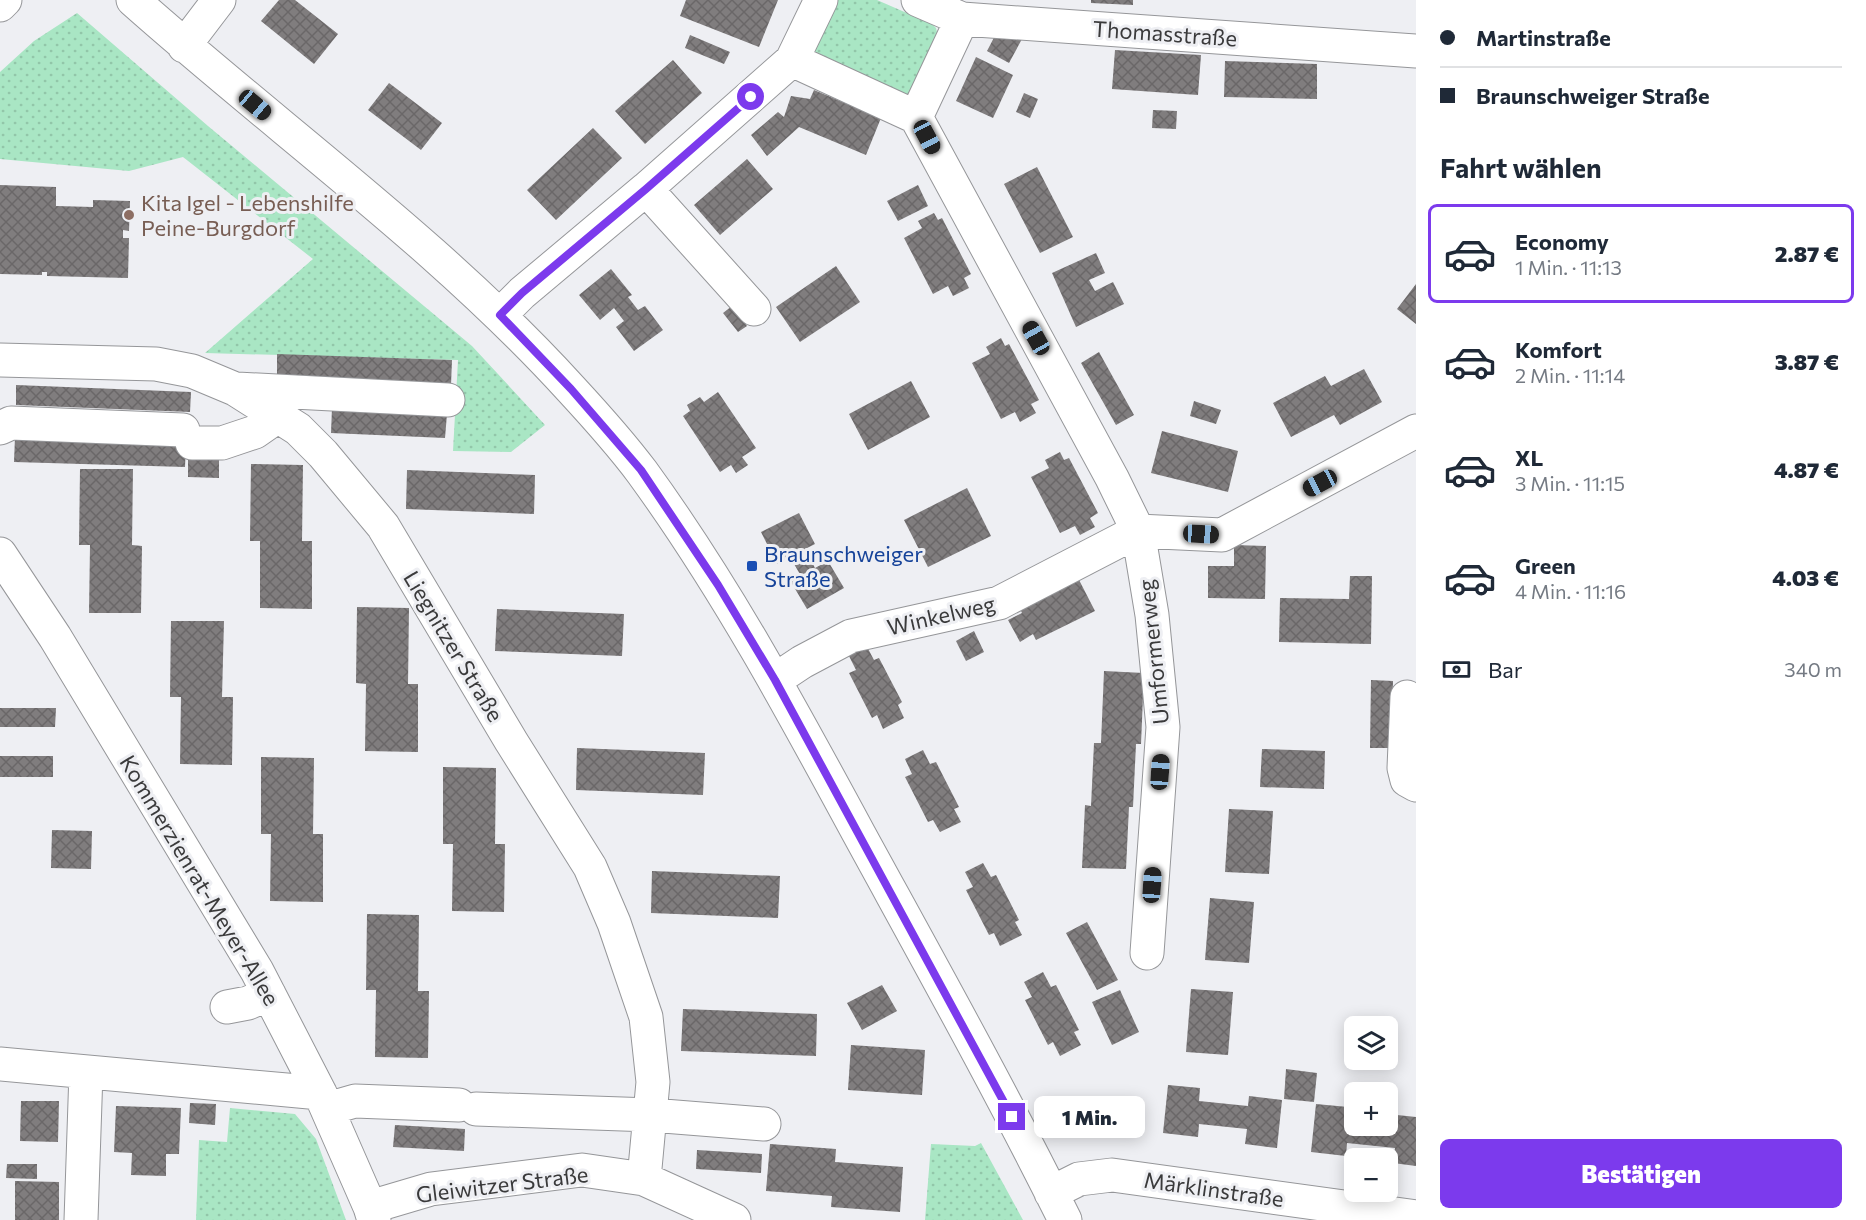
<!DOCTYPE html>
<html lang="de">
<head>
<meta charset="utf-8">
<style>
	body { margin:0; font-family:Commissioner,sans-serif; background:#f2f2f3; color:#1f2937; height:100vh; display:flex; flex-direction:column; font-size:22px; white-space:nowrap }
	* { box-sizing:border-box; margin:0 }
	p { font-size:20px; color:#747a83 }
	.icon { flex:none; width:33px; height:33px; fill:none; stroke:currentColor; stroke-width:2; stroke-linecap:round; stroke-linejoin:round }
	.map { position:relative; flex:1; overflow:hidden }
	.side { display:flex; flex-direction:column; background:#fff; width:450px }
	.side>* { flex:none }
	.guide { display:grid; align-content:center; height:132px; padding:0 24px; background:#fff }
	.tools { position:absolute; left:1344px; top:1016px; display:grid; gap:12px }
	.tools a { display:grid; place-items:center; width:54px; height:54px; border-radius:9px; background:#fff; box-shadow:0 3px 15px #0003; font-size:30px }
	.end { position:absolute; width:27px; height:27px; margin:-14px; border:8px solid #7c3aed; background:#fff; box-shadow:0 0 0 3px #fff }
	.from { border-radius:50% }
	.bubble { position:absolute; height:42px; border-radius:9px; background:#fff; box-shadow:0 3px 15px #0003; font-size:20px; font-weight:800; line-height:42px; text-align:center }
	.car { position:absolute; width:18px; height:36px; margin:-18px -9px; border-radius:8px; box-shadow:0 0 4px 2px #0007; background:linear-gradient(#222 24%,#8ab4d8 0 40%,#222 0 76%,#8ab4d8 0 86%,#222 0) }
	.guide b { display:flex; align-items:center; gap:21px; height:57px; font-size:22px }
	.guide b+b { border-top:2px solid #e0e1e3 }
	.guide i { width:15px; height:15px; background:#1f2937 }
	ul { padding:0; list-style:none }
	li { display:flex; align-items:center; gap:18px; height:99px; margin:0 12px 9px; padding:0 12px; border:3px solid transparent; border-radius:9px }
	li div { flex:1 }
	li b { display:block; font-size:22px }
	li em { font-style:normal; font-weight:800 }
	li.on { border-color:#7c3aed }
	li>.icon { width:54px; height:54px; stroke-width:1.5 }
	h2 { padding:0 24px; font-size:27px; line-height:72px }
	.pay { display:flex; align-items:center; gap:15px; height:66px; padding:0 24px; font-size:22px }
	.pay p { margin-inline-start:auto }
	.action { display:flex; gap:12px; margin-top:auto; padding:12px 24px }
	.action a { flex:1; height:69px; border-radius:9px; background:#7c3aed; color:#fff; font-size:24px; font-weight:800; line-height:69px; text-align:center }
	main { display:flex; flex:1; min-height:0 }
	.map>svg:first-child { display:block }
	.grass { fill:url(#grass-dots) }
	.building { fill:url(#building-cross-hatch) }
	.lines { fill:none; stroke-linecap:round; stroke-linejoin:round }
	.minor-casing { stroke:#959699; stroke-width:35 }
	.minor { stroke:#fff; stroke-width:33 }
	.route { stroke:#7c3aed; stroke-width:8 }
	.education-dot { fill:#8d6e63; stroke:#eeeff3; stroke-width:2 }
	.transit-dot { fill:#1a4fb4; stroke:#eeeff3; stroke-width:2 }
	.labels { text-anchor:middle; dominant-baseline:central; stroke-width:6; stroke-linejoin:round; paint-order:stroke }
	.street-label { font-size:22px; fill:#3a3a3b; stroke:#eeeff3 }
	.education-label { font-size:22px; fill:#785e54; stroke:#eeeff3; text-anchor:start }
	.transit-label { font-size:22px; fill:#164399; stroke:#eeeff3; text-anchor:start }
</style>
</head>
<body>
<main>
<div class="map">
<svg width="1416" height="1220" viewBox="0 0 1416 1220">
	<defs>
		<pattern id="grass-dots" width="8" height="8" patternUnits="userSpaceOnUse" patternTransform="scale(1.5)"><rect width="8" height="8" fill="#a9e6c4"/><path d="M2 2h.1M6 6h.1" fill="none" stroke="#92c6a9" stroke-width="1.8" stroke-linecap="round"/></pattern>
		<pattern id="building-cross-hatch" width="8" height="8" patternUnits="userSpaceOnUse" patternTransform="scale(1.5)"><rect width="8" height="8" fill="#807d7e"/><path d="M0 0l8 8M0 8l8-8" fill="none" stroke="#6a6768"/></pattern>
	</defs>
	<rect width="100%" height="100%" fill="#eeeff3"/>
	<path class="grass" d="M832,0h45l55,24 4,4 2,8 -30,59 -97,-45z
		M77,13l131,113 264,220 73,79 -34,27 -58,-1 5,-91 -253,-7 108,-94 -130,-102 -54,14 -129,-12v-87l34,-31z
		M230,1108l65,6 21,25 30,81h-150l3,-80 28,2z
		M981,1143l42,77h-98l6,-76 44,2z"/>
	<path class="building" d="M279,0h16l43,34 -24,30 -53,-43z
		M686,0h92l-19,47 -79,-31z
		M1091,0h42v5l-42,-2z
		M999,28l23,11 -13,24 -22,-12z
		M690,35l40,17 -6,12 -39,-16z
		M1115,50l86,5 -3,40 -86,-6z
		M976,57l37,18 -20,43 -37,-17z
		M673,60l29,33 -57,51 -30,-33z
		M1225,61l92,3v35l-93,-2z
		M389,83l53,40 -21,27 -53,-40z
		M814,90l67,28 -15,37 -67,-28 -32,29 -16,-21 27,-23 6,5 7,-21 19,3z
		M1024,93l14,6 -8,19 -14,-6z
		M1153,110l24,1 -1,18 -24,-1z
		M593,128l29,30 -66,62 -29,-30z
		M747,159l26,30 -53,46 -26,-30z
		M1037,167l36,70 -33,16 -36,-69z
		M0,185l56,2v19l37,1v-7l37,1 -1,30 -6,-1v8h6l-1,40 -81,-2v-4h-5v3l-42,-1z
		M918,185l10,21 -30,15 -11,-20z
		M934,213l4,7 4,-2 29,56 -7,4 5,10 -16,8 -5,-10 -15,8 -29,-56 18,-10 -4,-7z
		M1096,253l9,20 -16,7 6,11 18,-9 11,22 -48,23 -24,-54z
		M836,266l24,36 -60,40 -24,-35z
		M611,269l21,26 -4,2 10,13 7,-4 18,24 -29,21 -18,-24 8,-6 -10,-13 -14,12 -21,-25z
		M1416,284v40l-19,-15z
		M732,306l15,20 -9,6 -15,-19z
		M1001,338l4,8 4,-2 30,56 -8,4 5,9 -16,9 -5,-10 -14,7 -29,-56 18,-9 -4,-7z
		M1099,352l35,63 -18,10 -35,-62z
		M277,354l175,6 -1,25 -174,-7z
		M1364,369l18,33 -42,23 -6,-10 -43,22 -18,-34 52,-27 6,10z
		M911,381l19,36 -62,33 -19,-36z
		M16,385l175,7 -1,20 -174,-7z
		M718,392l38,56 -14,9 6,8 -12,8 -5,-8 -11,7 -37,-56 7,-5 -3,-6 13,-8 4,5z
		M1194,401l27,9 -5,14 -26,-8z
		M332,408l115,6 -2,24 -114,-5z
		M1162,431l76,20 -10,41 -77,-19z
		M15,437l171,6 -1,24 -171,-5z
		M1060,452l4,8 5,-2 29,55 -8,5 5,9 -15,8 -5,-9 -15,7 -29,-56 18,-9 -4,-8z
		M188,457h31v21l-31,-1z
		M251,464l52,1 -1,76h10v68l-52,-1v-67h-10z
		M80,469h53l-1,76 10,1 -1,67h-52l1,-68h-11z
		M407,470l128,5 -1,39 -128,-5z
		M967,488l24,48 -63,31 -24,-47z
		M799,513l16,31 -10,5 10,19 13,-7 16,27 -37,21 -16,-27 10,-6 -11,-19 -13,7 -16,-32z
		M1234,545l32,1 -1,53 -57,-1v-32h26z
		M1077,576l18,35 -59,29 -3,-6 -13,8 -12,-22 14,-7 -3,-7z
		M1350,576h22l-1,68 -92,-2 1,-44 69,1z
		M357,607l52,1 -1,76h10v68l-53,-1 1,-67 -10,-1z
		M497,609l127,5 -2,42 -127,-5z
		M171,621h53l-2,76h11l-1,68 -52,-1 1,-67h-11z
		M974,631l10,21 -18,9 -10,-20z
		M866,645l8,15 5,-2 23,44 -4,3 6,13 -21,11 -6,-14 -5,3 -23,-45 7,-3 -8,-16z
		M1104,671l40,2 -3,71h-5l-3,63h-4l-3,62 -44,-1 3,-63 6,1 3,-63h7z
		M1371,680l22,1 -2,67h-21z
		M0,708h56l-1,19h-55z
		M577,748l128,5 -2,42 -127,-5z
		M1262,749l63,2 -1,38 -64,-2z
		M923,750l7,14 6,-2 23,45 -5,2 7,13 -21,10 -7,-12 -5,2 -23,-45 7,-3 -7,-15z
		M0,756h53v21h-53z
		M261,757l53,1 -1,76h10v68l-53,-1 1,-67h-10z
		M443,767l53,1 -1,76h10l-1,68 -52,-1 1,-67h-10z
		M1229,809l44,2 -4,63 -44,-2z
		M52,830l40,1 -1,38 -40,-1z
		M983,863l8,14 5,-2 23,45 -4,2 7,13 -22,11 -6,-13 -5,2 -23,-45 7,-3 -8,-15z
		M652,871l128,5 -2,42 -127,-5z
		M1210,898l44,4 -5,61 -44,-3z
		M367,914l52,1 -1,76h11l-1,67 -53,-1 1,-67h-10z
		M1087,922l31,58 -21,10 -31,-57z
		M1043,972l8,15 5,-2 23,45 -5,2 7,13 -21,11 -7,-14 -5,3 -23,-45 7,-3 -8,-15z
		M882,985l15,26 -35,19 -15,-27z
		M1191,989l42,3 -5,63 -42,-3z
		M1120,990l19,42 -27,13 -20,-43z
		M683,1009l134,5 -1,42 -135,-5z
		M851,1045l74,5 -3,45 -74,-5z
		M1286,1069l31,4 -3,29 -30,-3z
		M1168,1085l32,3 -1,13 49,5 1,-10 33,4 -5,48 -32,-4 2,-15 -48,-5 -1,13 -35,-4z
		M21,1101h38l-1,41 -38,-1z
		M190,1103l26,1 -1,21 -26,-2z
		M1316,1104l32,3 -1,13 7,1v4h41l2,-10 19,2v49l-23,-3 2,-15 -48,-5 -1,13 -35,-4z
		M116,1106l65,2 -2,46h-13v22l-35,-1 1,-22 -18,-1z
		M395,1125l70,4 -1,22 -71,-4z
		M770,1144l66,5 -1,13 68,5 -3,45 -69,-5 1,-11 -66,-5z
		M697,1150l65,4 -1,19 -65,-4z
		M7,1164h30v15l-31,-1z
		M15,1181l44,1v38h-44z"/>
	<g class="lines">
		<g class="minor-casing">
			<path id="minor" d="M133,0c146,130 306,244 438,389 24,26 50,55 71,83 83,114 150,238 217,362 70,128 141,255 206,386
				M918,0l44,19 454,32
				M0,5l5,-5
				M184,46l35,-46
				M792,60l124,57 196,361 26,53 14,84 11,112 -16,226
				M916,117l46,-98
				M646,189l108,120
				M500,315l22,-22 124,-104 146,-129 29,-60
				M0,360l156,4 36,7 43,18 63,40 25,25 60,72 128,215 79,126 24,56 32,94 7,65 -9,97
				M237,389l211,11
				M0,428l11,-5 172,7
				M192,443h30l33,-11 23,-16
				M1138,531l84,4 194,-104
				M0,554l55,83 202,334 63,122 50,114 4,13
				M775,680l27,-18 49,-26 148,-33 139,-72
				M1407,697l-3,71 3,12 9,5
				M227,1007l21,-4 21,-9
				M0,1064l320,29
				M327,1109l28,-8 104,4
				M476,1109l175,6 113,9
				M1051,1193l28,-14 33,-4 304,42
				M370,1207l61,-18 151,-19 62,9 90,41
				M81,1220l5,-148"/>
		</g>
		<use href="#minor" class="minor"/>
	</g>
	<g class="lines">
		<path class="route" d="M751,97l-105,92 -124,104 -22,22 71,74 70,81 77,115 57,95 237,437"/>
	</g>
	<circle class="education-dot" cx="129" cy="215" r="6"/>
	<rect class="transit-dot" x="746" y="560" width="12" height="12" rx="3"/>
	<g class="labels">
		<g class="street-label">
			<text transform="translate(1165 33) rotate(4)">Thomasstraße</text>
			<text transform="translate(941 615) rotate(-13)">Winkelweg</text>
			<text transform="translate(454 646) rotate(59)">Liegnitzer Straße</text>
			<text transform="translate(1153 652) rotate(-96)">Umformerweg</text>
			<text transform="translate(200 880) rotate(59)">Kommerzienrat-Meyer-Allee</text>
			<text transform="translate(502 1184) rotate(-7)">Gleiwitzer Straße</text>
			<text transform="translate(1214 1189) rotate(8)">Märklinstraße</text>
		</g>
		<g class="education-label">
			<text x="141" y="202">Kita Igel - Lebenshilfe<tspan x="141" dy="25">Peine-Burgdorf</tspan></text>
		</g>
		<g class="transit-label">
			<text x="764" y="553">Braunschweiger<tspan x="764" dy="25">Straße</tspan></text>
		</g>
	</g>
</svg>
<div class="tools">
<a><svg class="icon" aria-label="layers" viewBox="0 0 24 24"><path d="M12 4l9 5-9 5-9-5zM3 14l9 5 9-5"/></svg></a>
<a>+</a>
<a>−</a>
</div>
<i class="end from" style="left:751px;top:97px"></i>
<i class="end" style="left:1012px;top:1117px"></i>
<div class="bubble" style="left:1034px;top:1096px;width:111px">1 Min.</div>
<i class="car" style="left:255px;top:105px;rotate:130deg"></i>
<i class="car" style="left:927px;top:137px;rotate:152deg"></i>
<i class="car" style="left:1036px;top:338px;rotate:331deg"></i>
<i class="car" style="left:1320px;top:483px;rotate:242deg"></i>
<i class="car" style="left:1201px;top:534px;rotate:93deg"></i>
<i class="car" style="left:1160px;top:772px;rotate:4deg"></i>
<i class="car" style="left:1152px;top:885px;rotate:4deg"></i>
</div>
<section class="side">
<div class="guide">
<b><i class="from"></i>Martinstraße</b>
<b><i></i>Braunschweiger Straße</b>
</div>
<h2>Fahrt wählen</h2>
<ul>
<li class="on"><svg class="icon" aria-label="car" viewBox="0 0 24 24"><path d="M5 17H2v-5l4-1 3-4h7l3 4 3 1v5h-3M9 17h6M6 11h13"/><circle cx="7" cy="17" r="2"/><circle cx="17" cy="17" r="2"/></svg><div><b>Economy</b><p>1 Min. · 11:13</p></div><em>2.87 €</em></li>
<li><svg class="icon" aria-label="car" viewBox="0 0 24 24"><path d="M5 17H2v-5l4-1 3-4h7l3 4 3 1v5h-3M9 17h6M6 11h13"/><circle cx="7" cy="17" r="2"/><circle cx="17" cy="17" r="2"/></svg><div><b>Komfort</b><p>2 Min. · 11:14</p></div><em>3.87 €</em></li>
<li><svg class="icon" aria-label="car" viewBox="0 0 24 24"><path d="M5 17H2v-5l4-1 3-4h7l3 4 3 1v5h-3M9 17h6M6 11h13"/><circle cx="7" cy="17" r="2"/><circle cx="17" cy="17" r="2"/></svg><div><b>XL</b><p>3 Min. · 11:15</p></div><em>4.87 €</em></li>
<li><svg class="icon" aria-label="car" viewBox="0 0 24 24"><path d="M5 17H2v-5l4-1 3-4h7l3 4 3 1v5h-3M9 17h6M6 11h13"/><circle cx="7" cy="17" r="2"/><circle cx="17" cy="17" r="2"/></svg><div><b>Green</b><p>4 Min. · 11:16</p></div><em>4.03 €</em></li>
</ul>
<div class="pay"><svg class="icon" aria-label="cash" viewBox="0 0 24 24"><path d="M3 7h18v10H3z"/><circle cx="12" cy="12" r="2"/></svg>Bar<p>340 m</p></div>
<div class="action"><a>Bestätigen</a></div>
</section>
</main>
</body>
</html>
